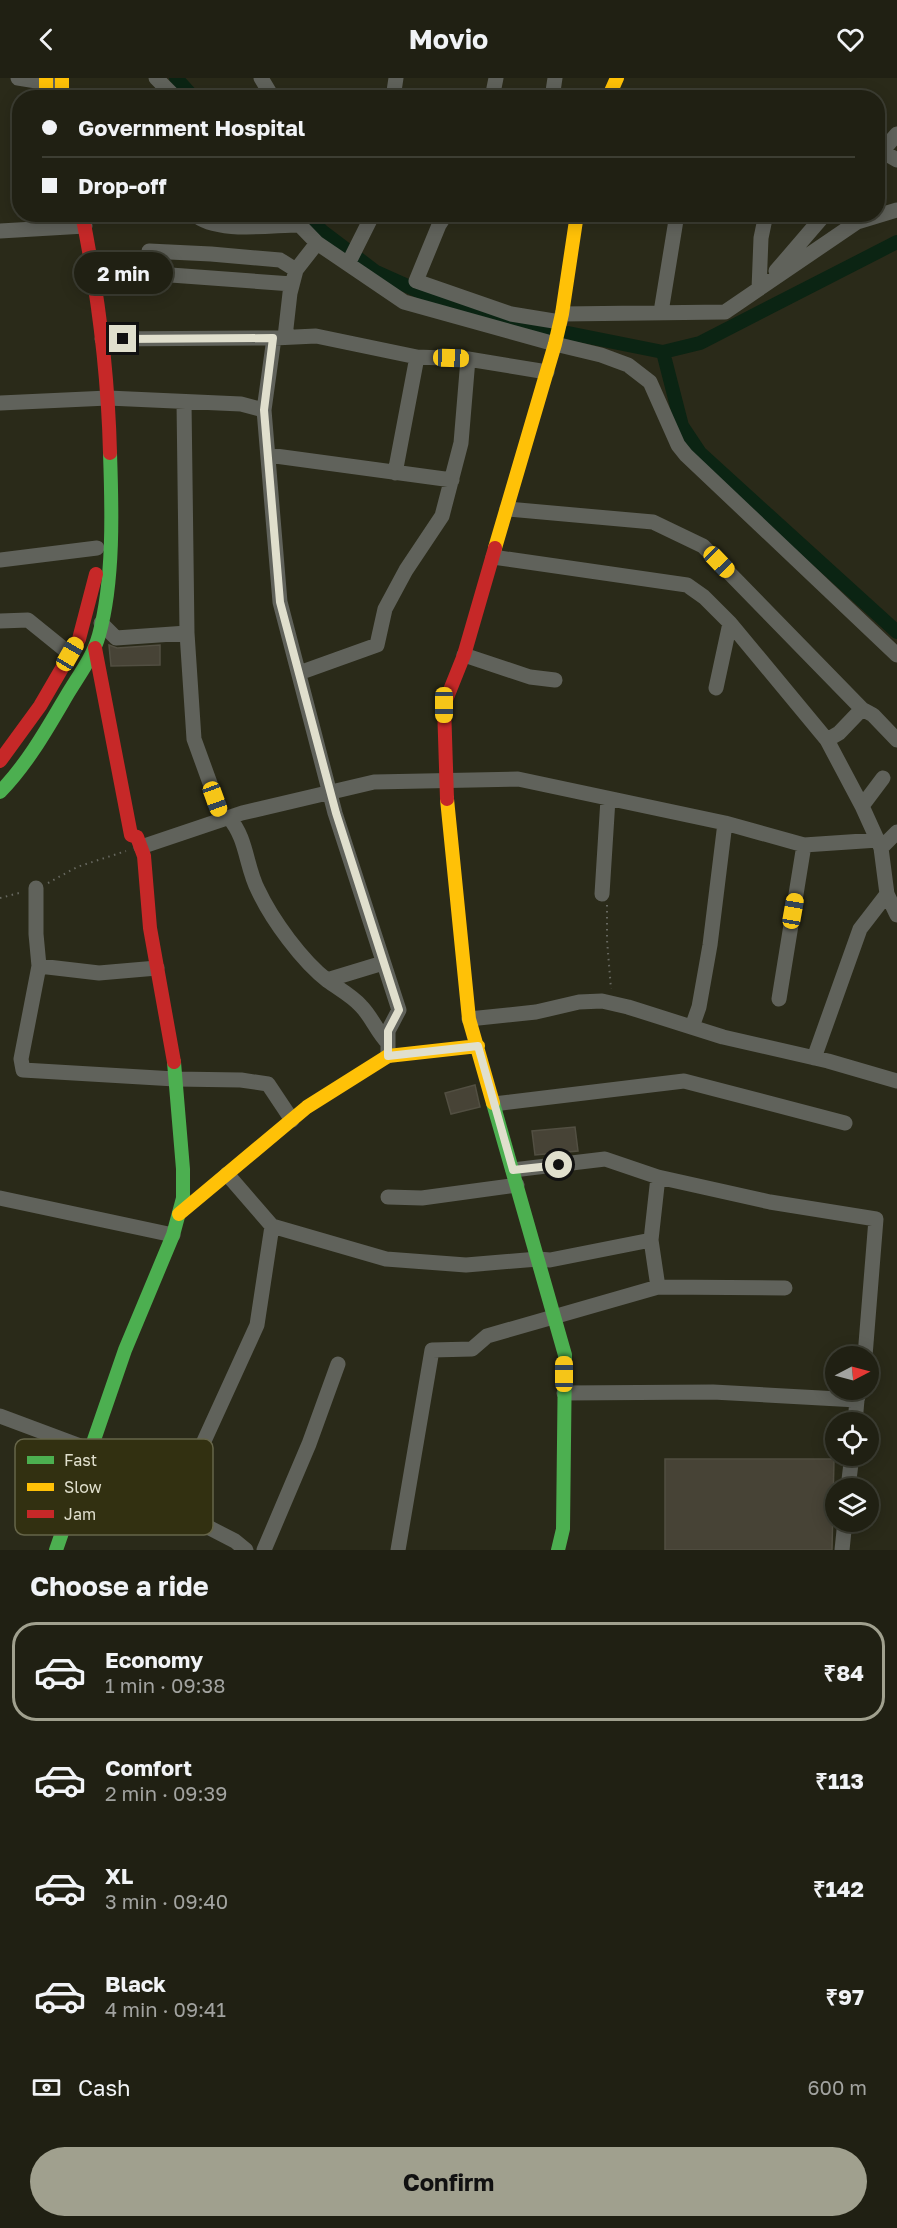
<!DOCTYPE html>
<html lang="en">
<head>
<meta charset="utf-8">
<style>
	body { margin:0; font-family:"Golos Text",sans-serif; background:#2d2d21; color:#f1f3f6; height:100vh; display:flex; flex-direction:column; font-size:22px; white-space:nowrap }
	* { box-sizing:border-box; margin:0 }
	p { font-size:20px; color:#a2a3a0 }
	.icon { flex:none; width:33px; height:33px; fill:none; stroke:currentColor; stroke-width:2; stroke-linecap:round; stroke-linejoin:round }
	.map { position:relative; height:1472px; overflow:hidden }
	.drawer { display:flex; flex-direction:column; background:#202013; flex:1 }
	.drawer>* { flex:none }
	.top-card { position:absolute; left:12px; top:12px; width:873px; height:132px; border-radius:24px; box-shadow:0 3px 15px #0003,0 0 0 2px #3d3e33; display:grid; align-content:center; height:132px; padding:0 30px; background:#202013 }
	.needle { width:39px; rotate:84deg }
	.buttons { position:absolute; left:825px; top:1268px; display:grid; gap:12px }
	.buttons a { display:grid; place-items:center; width:54px; height:54px; border-radius:50%; background:#202013; box-shadow:0 3px 15px #0003,0 0 0 2px #3d3e33; font-size:30px }
	.end { position:absolute; width:27px; height:27px; margin:-14px; border:8px solid #e0dfcd; background:#111; box-shadow:0 0 0 3px #111 }
	.from { border-radius:50% }
	.bubble { position:absolute; height:42px; border-radius:21px; background:#202013; box-shadow:0 3px 15px #0003,0 0 0 2px #3d3e33; font-size:20px; font-weight:700; line-height:42px; text-align:center }
	.car { position:absolute; width:18px; height:36px; margin:-18px -9px; border-radius:8px; box-shadow:0 0 4px 2px #0007; background:linear-gradient(#f5c518 24%,#345 0 40%,#f5c518 0 76%,#345 0 86%,#f5c518 0) }
	.top-card b { display:flex; align-items:center; gap:21px; height:57px; font-size:22px }
	.top-card b+b { border-top:2px solid #3d3e33 }
	.top-card i { width:15px; height:15px; background:#f1f3f6 }
	ul { padding:0; list-style:none }
	li { display:flex; align-items:center; gap:18px; height:99px; margin:0 12px 9px; padding:0 18px; border:3px solid transparent; border-radius:24px }
	li div { flex:1 }
	li b { display:block; font-size:22px }
	li em { font-style:normal; font-weight:700 }
	li.on { border-color:#a0a08e }
	li>.icon { width:54px; height:54px; stroke-width:1.5 }
	h2 { padding:0 30px; font-size:27px; line-height:72px }
	.pay { display:flex; align-items:center; gap:15px; height:66px; padding:0 30px; font-size:22px }
	.pay p { margin-inline-start:auto }
	.primary-button { display:flex; gap:12px; margin-top:auto; padding:12px 30px }
	.primary-button a { flex:1; height:69px; border-radius:36px; background:#a0a08e; color:#111; font-size:24px; font-weight:700; line-height:69px; text-align:center }
	header { display:flex; justify-content:space-between; align-items:center; height:78px; padding:0 30px; background:#202013; font-size:27px; font-weight:700 }
	.map>svg:first-child { display:block }
	.lines { fill:none; stroke-linecap:round; stroke-linejoin:round }
	.canal { stroke:#0b2413; stroke-width:14 }
	.building { fill:#474336; stroke:#524f42; stroke-width:1.5 }
	.path { stroke:#676860; stroke-width:2; stroke-dasharray:1.5 4.5; stroke-linecap:butt }
	.street { stroke:#60625b; stroke-width:15 }
	.fast { stroke:#4caf50; stroke-width:14 }
	.slow { stroke:#ffc107; stroke-width:14 }
	.jam { stroke:#c62828; stroke-width:14 }
	.route { stroke:#e0dfcd; stroke-width:8 }
	.key { fill:#323011; stroke:#666549; stroke-width:1.5 }
	.key-label { font-size:16px; fill:#e0dfcd }
</style>
</head>
<body>
<header><svg class="icon" aria-label="back" viewBox="0 0 24 24"><path d="M15 5l-7 7 7 7"/></svg>Movio<svg class="icon" aria-label="heart" viewBox="0 0 24 24"><path d="M12 20l-8-8c-3-5 5-10 8-4 3-6 11-1 8 4z"/></svg></header>
<div class="map">
<svg width="897" height="1472" viewBox="0 0 897 1472">
	<rect width="100%" height="100%" fill="#2a2a19"/>
	<g class="lines">
		<path class="canal" d="M176,0l18,20
			M306,136l16,17 54,41 76,34 66,17 145,29 37,-9 197,-101
			M663,274l19,74 18,27 197,179"/>
	</g>
	<path class="building" d="M109,567l8,3 43,-3v20l-49,1z
		M475,1007l5,22 -29,7 -6,-21z
		M575,1049l3,24 -43,4 -3,-24z
		M665,1381h169l-2,91h-167z"/>
	<g class="lines">
		<path class="path" d="M48,805l29,-16 49,-16
			M0,820l23,-6
			M607,827v35l4,49"/>
		<path class="street" d="M18,0l37,6
			M156,0l20,20
			M261,0l12,20
			M393,20l3,-20
			M492,20l4,-20
			M552,20l3,-20
			M878,71l19,11
			M878,78l19,-22
			M194,136c22,20 77,11 105,11
			M289,136l28,29 87,59 151,42 46,11 27,10 22,17 28,63 8,10 211,200
			M446,136l-7,11 -23,56 95,33 49,8
			M0,153l85,-5
			M149,173l62,3 69,6 16,10
			M348,186l25,-50
			M776,193l49,-57
			M157,196l135,10
			M759,211l2,-51 5,-24
			M661,234l16,-98
			M562,236l163,-2 132,-90 40,-12
			M285,259l5,-44 6,-23 21,-27
			M274,260l-10,72 16,192 55,211 64,197 -11,21v25
			M102,261l172,-1 42,-2 101,21 51,2 79,13
			M184,324l3,231 7,106 29,80 6,-1c18,20 17,49 29,72 14,30 44,71 70,91 11,8 24,15 33,25 11,11 16,26 27,37
			M0,325l108,-5 133,6 23,6
			M268,377l184,25
			M395,395l22,-116
			M507,431l146,13 50,24 159,163 11,6 24,25
			M493,479l194,28 17,12 26,26 97,117 35,66
			M0,482l97,-12
			M0,543l28,-1 42,34
			M101,545l15,15 71,-5
			M464,577l66,22 25,3
			M299,595l78,-28 8,-36 21,-39 36,-54 19,-73 7,-84
			M716,610l14,-65
			M827,662l12,-7 23,-24
			M883,700l-21,28 19,42 16,-16
			M725,745l79,22
			M141,769l101,-34 132,-31 144,-3 207,44 -15,122 -11,62 -7,20
			M36,810v46l3,32 -18,93 2,11 152,9 66,1 27,4 24,36
			M602,816l6,-95
			M887,816l10,21
			M39,888l60,7 58,-5
			M327,902l56,-17
			M779,921l25,-154 74,-5
			M469,941l67,-7 43,-10 23,-1 26,6 95,30 105,24 69,20
			M814,980l46,-129 27,-35 -6,-46
			M494,1026l190,-23 161,42
			M513,1092l92,-11 53,18 112,25 106,17 -11,137
			M227,1096l45,52 -15,99 -84,184 62,32 11,9
			M388,1119l34,1 95,-13
			M0,1120l173,37
			M272,1148l114,33 80,6 72,-6 12,1 101,-20
			M658,1209l-7,-47 7,-63
			M564,1315l149,-1 144,8 3,-11
			M0,1338l91,34
			M855,1344l2,-22
			M848,1410l4,-33
			M264,1472l45,-106 29,-80
			M398,1472l34,-200 40,-1 15,-13 171,-49 127,1
			M842,1472l3,-29"/>
		<path class="fast" d="M0,714c28,-29 47,-63 67,-97 12,-20 26,-38 32,-60 15,-54 13,-126 11,-182
			M493,1025l72,252 -2,174 -5,21
			M56,1472l69,-200 48,-115 10,-37v-29l-9,-107"/>
		<path class="slow" d="M46,0v20
			M62,0v20
			M608,20l9,-20
			M495,470l60,-204 7,-30 15,-100
			M447,721l22,220 24,84
			M179,1136l128,-107 81,-51 90,-10"/>
		<path class="jam" d="M82,136c16,79 26,158 28,239
			M95,570l36,187 6,2 7,19 6,72 24,134
			M0,683l40,-55 39,-67 17,-65
			M447,721l-3,-94 20,-50 31,-107"/>
	</g>
	<g class="lines">
		<path class="route" d="M123,261l150,-1 -9,72 16,192 56,211 63,197 -11,21v25l90,-10 35,124 46,-5"/>
	</g>
	<rect x="15" y="1361" width="198" height="96" rx="9" class="key"/>
	<rect x="27" y="1378" width="27" height="8" fill="#4caf50"/>
	<rect x="27" y="1405" width="27" height="8" fill="#ffc107"/>
	<rect x="27" y="1432" width="27" height="8" fill="#c62828"/>
	<g class="key-label">
		<text x="64" y="1388">Fast</text>
		<text x="64" y="1415">Slow</text>
		<text x="64" y="1442">Jam</text>
	</g>
</svg>
<div class="buttons">
<a><svg class="needle" viewBox="-14 -14 28 28"><path d="M0-13l5 13h-10z" fill="#e53935"/><path d="M0 13l5-13h-10z" fill="#a2a3a0"/></svg></a>
<a><svg class="icon" aria-label="locate" viewBox="0 0 24 24"><circle cx="12" cy="12" r="6"/><path d="M12 2v4M12 18v4M2 12h4M18 12h4"/></svg></a>
<a><svg class="icon" aria-label="layers" viewBox="0 0 24 24"><path d="M12 4l9 5-9 5-9-5zM3 14l9 5 9-5"/></svg></a>
</div>
<i class="end from" style="left:559px;top:1087px"></i>
<i class="end" style="left:123px;top:261px"></i>
<div class="bubble" style="left:74px;top:174px;width:99px">2 min</div>
<i class="car" style="left:451px;top:280px;rotate:92deg"></i>
<i class="car" style="left:719px;top:484px;rotate:136deg"></i>
<i class="car" style="left:70px;top:576px;rotate:30deg"></i>
<i class="car" style="left:444px;top:627px;rotate:180deg"></i>
<i class="car" style="left:215px;top:721px;rotate:160deg"></i>
<i class="car" style="left:793px;top:833px;rotate:10deg"></i>
<i class="car" style="left:564px;top:1296px;rotate:0deg"></i>
<div class="top-card">
<b><i class="from"></i>Government Hospital</b>
<b><i></i>Drop-off</b>
</div>
</div>
<section class="drawer">
<h2>Choose a ride</h2>
<ul>
<li class="on"><svg class="icon" aria-label="car" viewBox="0 0 24 24"><path d="M5 17H2v-5l4-1 3-4h7l3 4 3 1v5h-3M9 17h6M6 11h13"/><circle cx="7" cy="17" r="2"/><circle cx="17" cy="17" r="2"/></svg><div><b>Economy</b><p>1 min · 09:38</p></div><em>₹84</em></li>
<li><svg class="icon" aria-label="car" viewBox="0 0 24 24"><path d="M5 17H2v-5l4-1 3-4h7l3 4 3 1v5h-3M9 17h6M6 11h13"/><circle cx="7" cy="17" r="2"/><circle cx="17" cy="17" r="2"/></svg><div><b>Comfort</b><p>2 min · 09:39</p></div><em>₹113</em></li>
<li><svg class="icon" aria-label="car" viewBox="0 0 24 24"><path d="M5 17H2v-5l4-1 3-4h7l3 4 3 1v5h-3M9 17h6M6 11h13"/><circle cx="7" cy="17" r="2"/><circle cx="17" cy="17" r="2"/></svg><div><b>XL</b><p>3 min · 09:40</p></div><em>₹142</em></li>
<li><svg class="icon" aria-label="car" viewBox="0 0 24 24"><path d="M5 17H2v-5l4-1 3-4h7l3 4 3 1v5h-3M9 17h6M6 11h13"/><circle cx="7" cy="17" r="2"/><circle cx="17" cy="17" r="2"/></svg><div><b>Black</b><p>4 min · 09:41</p></div><em>₹97</em></li>
</ul>
<div class="pay"><svg class="icon" aria-label="cash" viewBox="0 0 24 24"><path d="M3 7h18v10H3z"/><circle cx="12" cy="12" r="2"/></svg>Cash<p>600 m</p></div>
<div class="primary-button"><a>Confirm</a></div>
</section>
</body>
</html>
